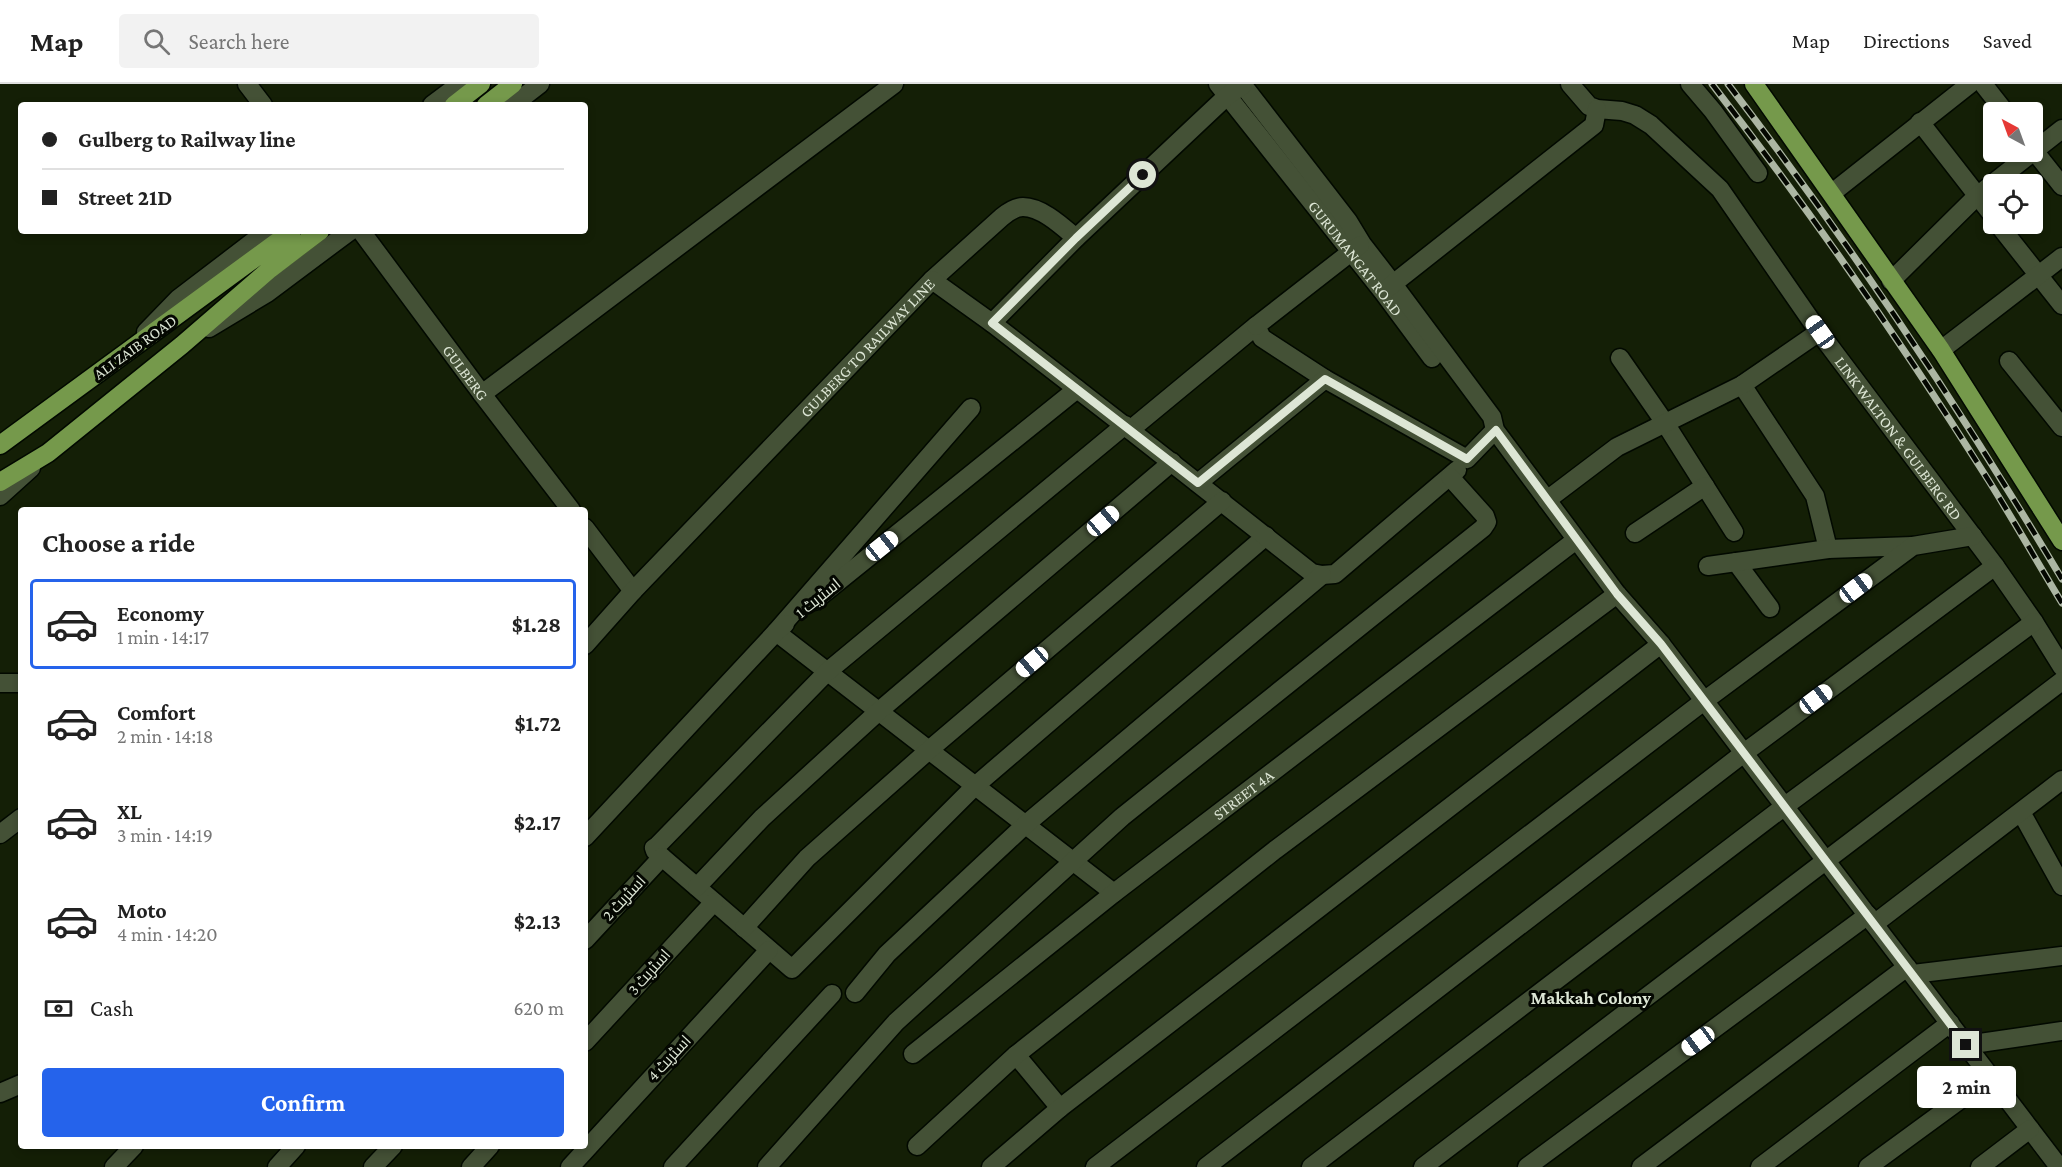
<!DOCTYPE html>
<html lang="en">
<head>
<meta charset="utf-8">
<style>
	body { margin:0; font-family:"Crimson Pro",Cairo,serif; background:#f2f2f2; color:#222; height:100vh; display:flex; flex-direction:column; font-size:22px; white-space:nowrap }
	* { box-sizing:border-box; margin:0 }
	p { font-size:20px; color:#767676 }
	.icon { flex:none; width:33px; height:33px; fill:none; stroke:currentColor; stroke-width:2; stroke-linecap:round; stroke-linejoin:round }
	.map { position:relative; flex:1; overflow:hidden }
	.drawer { position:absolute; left:18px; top:423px; width:570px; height:642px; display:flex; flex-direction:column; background:#fff; border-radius:6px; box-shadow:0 3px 9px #0003 }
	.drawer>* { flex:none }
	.top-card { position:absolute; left:18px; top:18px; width:570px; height:132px; border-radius:6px; box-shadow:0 3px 9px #0003; display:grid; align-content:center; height:132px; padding:0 24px; background:#fff }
	.needle { width:39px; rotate:319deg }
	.tools { position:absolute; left:1983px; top:18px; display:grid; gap:12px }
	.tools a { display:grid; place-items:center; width:60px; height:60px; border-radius:6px; background:#fff; box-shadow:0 3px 9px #0003; font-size:30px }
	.end { position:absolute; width:27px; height:27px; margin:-14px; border:8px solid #dde6d5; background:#111; box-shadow:0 0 0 3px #111 }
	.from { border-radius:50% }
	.bubble { position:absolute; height:42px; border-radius:6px; background:#fff; box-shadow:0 3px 9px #0003; font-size:20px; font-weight:700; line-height:42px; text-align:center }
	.car { position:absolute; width:18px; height:36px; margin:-18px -9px; border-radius:8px; box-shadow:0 0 4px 2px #0007; background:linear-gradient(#fff 24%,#345 0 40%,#fff 0 76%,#345 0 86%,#fff 0) }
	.top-card b { display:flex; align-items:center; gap:21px; height:57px; font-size:22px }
	.top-card b+b { border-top:2px solid #e0e0e0 }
	.top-card i { width:15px; height:15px; background:#222 }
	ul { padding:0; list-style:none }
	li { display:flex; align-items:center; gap:18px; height:90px; margin:0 12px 9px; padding:0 12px; border:3px solid transparent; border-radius:6px }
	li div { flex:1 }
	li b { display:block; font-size:22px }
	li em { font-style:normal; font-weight:700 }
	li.selected { border-color:#2563eb }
	li>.icon { width:54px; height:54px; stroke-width:1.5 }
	h2 { padding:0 24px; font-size:27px; line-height:72px }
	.pay { display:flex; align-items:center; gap:15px; height:66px; padding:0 24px; font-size:22px }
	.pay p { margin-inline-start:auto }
	.cta { display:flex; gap:12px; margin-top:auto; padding:12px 24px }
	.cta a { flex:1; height:69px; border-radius:6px; background:#2563eb; color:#fff; font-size:24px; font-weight:700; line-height:69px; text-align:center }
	header { display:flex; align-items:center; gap:36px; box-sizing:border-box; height:84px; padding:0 30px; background:#fff; border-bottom:2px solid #e0e0e0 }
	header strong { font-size:28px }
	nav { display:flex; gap:33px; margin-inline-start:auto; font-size:21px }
	.search { width:420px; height:54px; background:#f2f2f2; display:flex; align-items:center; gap:15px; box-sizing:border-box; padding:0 21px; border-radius:6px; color:#767676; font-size:22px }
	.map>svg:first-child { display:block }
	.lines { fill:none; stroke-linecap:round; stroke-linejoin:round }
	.minor-casing { stroke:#020900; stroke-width:21 }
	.major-casing { stroke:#020900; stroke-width:21 }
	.minor { stroke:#445136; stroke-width:18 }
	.major { stroke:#75994b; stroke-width:18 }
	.rail-casing { stroke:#acb6a3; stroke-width:7 }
	.rail { stroke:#040701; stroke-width:4.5; stroke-dasharray:14; stroke-linecap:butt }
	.route { stroke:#dde6d5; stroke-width:8 }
	.labels { text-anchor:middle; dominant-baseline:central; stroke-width:6; stroke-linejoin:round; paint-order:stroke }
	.street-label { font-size:16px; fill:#dde6d5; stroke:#040701 }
	.neighbourhood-label { font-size:18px; font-weight:bold; fill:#dde6d5; stroke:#040701 }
</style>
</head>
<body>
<header>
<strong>Map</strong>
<div class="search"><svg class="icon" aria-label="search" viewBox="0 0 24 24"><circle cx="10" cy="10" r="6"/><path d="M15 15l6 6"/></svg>Search here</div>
<nav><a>Map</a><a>Directions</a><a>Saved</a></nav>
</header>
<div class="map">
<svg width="2062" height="1083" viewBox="0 0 2062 1083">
	<rect width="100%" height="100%" fill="#141f06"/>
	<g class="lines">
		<g class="minor-casing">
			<g id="minor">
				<path d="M247,0l16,21"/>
				<path id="s1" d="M1218,0l165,208 49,66"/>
				<path d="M1242,0l106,137 14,23 31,40 99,133 3,13 122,164 44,50 398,523"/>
				<path id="s2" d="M1570,0l19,22 8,3 25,2 13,4 16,10 69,64 99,143 176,234 39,56 28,45"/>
				<path d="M1690,0l23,27 45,62"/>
				<path d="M1983,0l22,28"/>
				<path d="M432,21l28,-21"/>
				<path d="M513,21l27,-21"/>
				<path d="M1920,38l74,95"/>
				<path d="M2032,64l30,38"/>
				<path d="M1832,109l138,-109"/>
				<path d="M1998,140l64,81"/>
				<path id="s3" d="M361,147l121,163 89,116"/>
				<path d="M932,196l70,-63c6,-5 13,-10 21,-10 19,0 40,20 53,31"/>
				<path d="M1891,197l86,-85 85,-67"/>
				<path d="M1384,207l210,-166 3,-16"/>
				<path d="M992,239l138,107 126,-104 6,12 63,41 142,80 28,-29"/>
				<path d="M1256,242l104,-81"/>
				<path d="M209,244l58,-35 83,-62"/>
				<path d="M146,248l32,-33 89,-68"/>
				<path d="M1941,266l121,-93"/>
				<path d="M1620,274l45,65 69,109"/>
				<path d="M2009,277l53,66"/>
				<path d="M1742,301l73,111 13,53"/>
				<path d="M482,310l412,-310"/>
				<path d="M971,324l-195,224 338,261"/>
				<path d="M1125,341l-298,247 -170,174 -3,2 1,3 137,118 183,-183 291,-250"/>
				<path d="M1130,346l182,143 10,2 13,-1 122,-104"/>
				<path d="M1198,399l127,-104"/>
				<path d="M0,412l31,-28"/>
				<path d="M1547,416l70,-53 125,-62 77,-53"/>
				<path d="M585,444l48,63"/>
				<path d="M1635,449l70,-47"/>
				<path d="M1736,478l34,46"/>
				<path d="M1708,482l120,-17 85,-3"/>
				<path d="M814,517l263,-212"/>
				<path id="s4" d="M585,561l48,-54 299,-311 60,43 84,-85 151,-142 16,-11"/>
				<path d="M0,599h21"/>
				<path d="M2021,728l41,74"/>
				<path d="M0,750l21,-16"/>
				<path d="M585,753l191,-205 9,-8"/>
				<path d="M697,803l65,-69 117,-107 293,-249"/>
				<path d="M1874,840l188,-144"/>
				<path d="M744,844l63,-70 122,-108 293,-249"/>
				<path d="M585,856l77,-83"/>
				<path d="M1913,890l149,-18"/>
				<path d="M855,909l32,-39 138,-129 297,-250"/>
				<path d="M585,958l129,-140"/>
				<path d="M1966,961l96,-14"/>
				<path id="s5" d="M913,970l201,-161 462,-353"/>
				<path d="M1016,971l44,53"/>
				<path d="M0,1009l21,-9"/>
				<path d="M917,1062l99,-91 259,-205 342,-256"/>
				<path d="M114,1083l20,-21"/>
				<path d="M277,1083l19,-21"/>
				<path d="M373,1083l20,-21"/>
				<path d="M471,1083l19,-21"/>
				<path d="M570,1083l199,-217"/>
				<path d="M673,1083l159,-173"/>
				<path d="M767,1083l129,-145 226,-205 361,-289 4,-6 -2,-6 -35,-39"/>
				<path d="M991,1083l69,-59 601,-464"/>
				<path d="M1095,1083l609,-466 209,-155 60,-10"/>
				<path d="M1206,1083l538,-414 251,-187"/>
				<path d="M1311,1083l474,-361 249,-184"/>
				<path d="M1423,1083l639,-486"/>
				<path d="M1527,1083l341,-252"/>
				<path d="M1641,1083l266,-200"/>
				<path d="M1760,1083l190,-144"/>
				<path d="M1868,1083l123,-90"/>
				<path d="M1980,1083l50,-38"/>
			</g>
		</g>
		<g class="major-casing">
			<path id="major" d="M1754,0l187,266 121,191
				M454,21l27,-21
				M486,21l27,-21
				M0,361l292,-214
				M0,398l48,-29 134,-108 88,-76 50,-38"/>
		</g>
		<use href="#minor" class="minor"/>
		<use href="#major" class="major"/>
		<g class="rail-casing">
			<path id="rail" d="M1712,0c98,127 190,259 275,394 26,41 50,84 75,125
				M1728,0c121,158 232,324 334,495"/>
		</g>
		<use href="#rail" class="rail"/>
	</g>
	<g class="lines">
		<path class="route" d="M1143,91l-67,63 -84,85 206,160 127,-104 142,80 29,-29 121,164 44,50 305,401"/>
	</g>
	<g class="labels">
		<g class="street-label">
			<text stroke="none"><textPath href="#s1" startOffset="222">GURUMANGAT ROAD</textPath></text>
			<text transform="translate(135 263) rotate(-36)">ALI ZAIB ROAD</text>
			<text stroke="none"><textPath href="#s4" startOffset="410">GULBERG TO RAILWAY LINE</textPath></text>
			<text stroke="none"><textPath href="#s3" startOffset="176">GULBERG</textPath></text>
			<text stroke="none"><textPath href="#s2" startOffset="496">LINK WALTON &amp; GULBERG RD</textPath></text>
			<text transform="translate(818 514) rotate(-39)">اسٹریٹ 1</text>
			<text stroke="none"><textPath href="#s5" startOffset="420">STREET 4A</textPath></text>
			<text transform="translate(624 814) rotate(-47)">اسٹریٹ 2</text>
			<text transform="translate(649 888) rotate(-48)">اسٹریٹ 3</text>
			<text transform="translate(669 974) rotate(-47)">اسٹریٹ 4</text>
		</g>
		<g class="neighbourhood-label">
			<text x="1591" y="914">Makkah Colony</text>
		</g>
	</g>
</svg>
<div class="tools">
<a><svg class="needle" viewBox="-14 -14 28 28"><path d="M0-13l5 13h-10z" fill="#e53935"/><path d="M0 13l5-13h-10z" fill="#767676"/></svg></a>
<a><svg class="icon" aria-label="locate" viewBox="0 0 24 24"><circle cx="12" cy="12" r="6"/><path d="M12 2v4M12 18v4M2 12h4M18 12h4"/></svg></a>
</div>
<i class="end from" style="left:1143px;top:91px"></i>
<i class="end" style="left:1966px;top:961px"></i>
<div class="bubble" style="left:1917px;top:982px;width:99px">2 min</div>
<i class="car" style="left:1820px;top:248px;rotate:325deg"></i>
<i class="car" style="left:1103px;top:437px;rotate:50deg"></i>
<i class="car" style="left:882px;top:462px;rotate:51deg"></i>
<i class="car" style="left:1856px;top:504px;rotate:53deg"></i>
<i class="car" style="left:1032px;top:578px;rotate:230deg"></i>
<i class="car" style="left:1816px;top:615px;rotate:53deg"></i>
<i class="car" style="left:1698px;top:957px;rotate:234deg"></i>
<div class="top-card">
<b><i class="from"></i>Gulberg to Railway line</b>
<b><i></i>Street 21D</b>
</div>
<section class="drawer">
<h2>Choose a ride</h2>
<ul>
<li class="selected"><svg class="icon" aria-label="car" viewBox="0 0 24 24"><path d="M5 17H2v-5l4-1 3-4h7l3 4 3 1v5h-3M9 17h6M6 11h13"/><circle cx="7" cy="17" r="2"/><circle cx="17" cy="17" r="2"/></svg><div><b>Economy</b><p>1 min · 14:17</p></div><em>$1.28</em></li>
<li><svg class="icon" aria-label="car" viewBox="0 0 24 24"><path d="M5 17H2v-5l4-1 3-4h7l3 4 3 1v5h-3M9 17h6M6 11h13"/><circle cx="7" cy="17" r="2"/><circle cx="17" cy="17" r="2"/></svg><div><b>Comfort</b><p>2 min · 14:18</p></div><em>$1.72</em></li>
<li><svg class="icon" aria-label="car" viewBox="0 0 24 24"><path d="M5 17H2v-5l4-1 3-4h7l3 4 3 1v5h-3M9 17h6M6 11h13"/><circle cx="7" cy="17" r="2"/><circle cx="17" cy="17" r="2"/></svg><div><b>XL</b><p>3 min · 14:19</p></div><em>$2.17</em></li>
<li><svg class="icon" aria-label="car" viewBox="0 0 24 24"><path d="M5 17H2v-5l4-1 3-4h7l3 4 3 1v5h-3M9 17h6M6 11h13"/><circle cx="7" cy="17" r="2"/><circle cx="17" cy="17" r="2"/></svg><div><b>Moto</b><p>4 min · 14:20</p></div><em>$2.13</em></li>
</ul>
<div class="pay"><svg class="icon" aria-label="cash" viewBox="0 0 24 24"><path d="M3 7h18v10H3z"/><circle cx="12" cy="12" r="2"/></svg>Cash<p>620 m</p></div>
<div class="cta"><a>Confirm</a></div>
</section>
</div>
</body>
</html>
